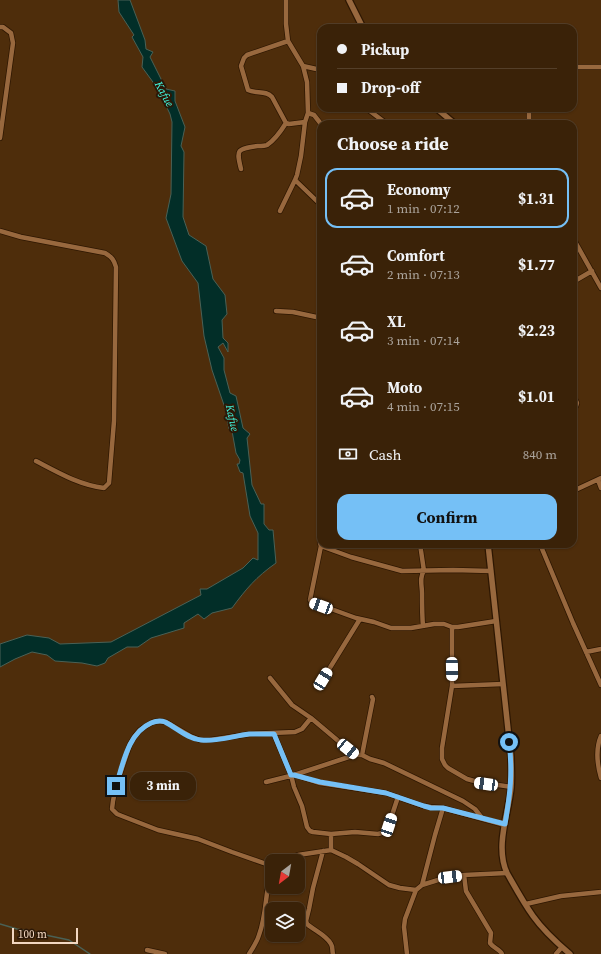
<!DOCTYPE html>
<html lang="en">
<head>
<meta charset="utf-8">
<style>
	body { margin:0; font-family:"Source Serif 4",serif; background:#412a12; color:#f1f3f6; height:100vh; display:flex; flex-direction:column; font-size:15px; white-space:nowrap }
	* { box-sizing:border-box; margin:0 }
	p { font-size:13px; color:#aba49c }
	.icon { flex:none; width:22px; height:22px; fill:none; stroke:currentColor; stroke-width:2; stroke-linecap:round; stroke-linejoin:round }
	.map { position:relative; flex:1; overflow:hidden }
	.drawer { position:absolute; left:317px; top:120px; width:260px; height:428px; display:flex; flex-direction:column; background:#3a2208; border-radius:12px; box-shadow:0 1px 3px #0004,0 0 0 1px #543f29 }
	.drawer>* { flex:none }
	.guide { position:absolute; left:317px; top:24px; width:260px; height:88px; border-radius:12px; box-shadow:0 1px 3px #0004,0 0 0 1px #543f29; display:grid; align-content:center; height:88px; padding:0 20px; background:#3a2208 }
	.needle { width:26px; rotate:211deg }
	.buttons { position:absolute; left:265px; top:854px; display:grid; gap:8px }
	.buttons a { display:grid; place-items:center; width:40px; height:40px; border-radius:8px; background:#3a2208; box-shadow:0 1px 3px #0004,0 0 0 1px #543f29; font-size:20px }
	.scale { position:absolute; left:12px; bottom:10px; width:66px; box-sizing:border-box; padding-left:4px; border:2px solid #f2d7c1; border-top:0; font-size:11px; line-height:14px; white-space:nowrap; color:#f2d7c1; -webkit-text-stroke:3px #2c1807; paint-order:stroke }
	.end { position:absolute; width:18px; height:18px; margin:-9px; border:5px solid #75c0f6; background:#111; box-shadow:0 0 0 2px #111 }
	.from { border-radius:50% }
	.bubble { position:absolute; height:28px; border-radius:12px; background:#3a2208; box-shadow:0 1px 3px #0004,0 0 0 1px #543f29; font-size:13px; font-weight:700; line-height:28px; text-align:center }
	.car { position:absolute; width:12px; height:24px; margin:-12px -6px; border-radius:5px; box-shadow:0 0 3px 1px #0007; background:linear-gradient(#fff 24%,#345 0 40%,#fff 0 76%,#345 0 86%,#fff 0) }
	.guide b { display:flex; align-items:center; gap:14px; height:38px; font-size:15px }
	.guide b+b { border-top:1px solid #543f29 }
	.guide i { width:10px; height:10px; background:#f1f3f6 }
	ul { padding:0; list-style:none }
	li { display:flex; align-items:center; gap:12px; height:60px; margin:0 8px 6px; padding:0 12px; border:2px solid transparent; border-radius:12px }
	li div { flex:1 }
	li b { display:block; font-size:15px }
	li em { font-style:normal; font-weight:700 }
	li.current { border-color:#75c0f6 }
	li>.icon { width:36px; height:36px; stroke-width:1.5 }
	h2 { padding:0 20px; font-size:18px; line-height:48px }
	.pay { display:flex; align-items:center; gap:10px; height:44px; padding:0 20px; font-size:15px }
	.pay p { margin-inline-start:auto }
	.primary-button { display:flex; gap:8px; margin-top:auto; padding:8px 20px }
	.primary-button a { flex:1; height:46px; border-radius:12px; background:#75c0f6; color:#111; font-size:16px; font-weight:700; line-height:46px; text-align:center }
	.map>svg:first-child { display:block }
	.water { fill:#022e28; stroke:#4a6156 }
	.lines { fill:none; stroke-linecap:round; stroke-linejoin:round }
	.stream { stroke:#4a6156; stroke-width:1.5 }
	.minor-casing { stroke:#2e1702; stroke-width:6 }
	.tertiary-casing { stroke:#2e1702; stroke-width:8 }
	.minor { stroke:#98683e; stroke-width:4.5 }
	.tertiary { stroke:#98683e; stroke-width:5.5 }
	.route { stroke:#75c0f6; stroke-width:5 }
	.labels { text-anchor:middle; dominant-baseline:central; stroke-width:4; stroke-linejoin:round; paint-order:stroke }
	.water-label { font-size:11px; font-style:italic; fill:#41fbe2; stroke:#2c1807 }
</style>
</head>
<body>
<div class="map">
<svg width="601" height="954" viewBox="0 0 601 954">
	<rect width="100%" height="100%" fill="#4e2d0b"/>
	<path class="water" d="M118,0h12l15,40 1,9 7,3 -3,5 16,32 9,2v10l10,26 -4,19 3,6 -1,65 6,18 17,11 7,33 12,16 2,19 -5,6 1,18 5,5v9l-5,-9 -5,4 6,11v12l6,23 6,3 7,32 7,6 -3,4 5,47 9,19h3v20l5,6h4l3,33c-20,14 -30,26 -44,45l-20,5 -8,6 -6,-5 -14,9v5l-33,10 -13,9h-11l-19,11 -3,5 -8,3 -15,-3 -27,-2 -8,-6 -15,-3 -17,7 -15,8v-23l27,-9 22,3 11,6 51,-2 90,-47 -1,-6h7l36,-21 10,-10 5,2v-27l-8,-17 -7,-43 -3,-1 -3,-8h2l1,-4 -4,-7 -4,-22 -3,-2 -4,-21 -13,-38 -8,-34 -6,-53 -16,-22 -16,-43 5,-24 1,-72 -2,-8 -12,-25 -16,-22 1,-10 -11,-20 2,-2 -15,-23z"/>
	<g class="lines">
		<path class="stream" d="M0,924l17,5 52,11 21,14"/>
		<g class="minor-casing">
			<path id="minor" d="M286,0v24l2,17 15,25
				M0,27h3l8,6 2,10 -13,95
				M288,41l-41,14 -3,3 -3,8 7,24c8,4 18,0 24,7l14,26 3,1 16,-2
				M573,67h28
				M366,108l21,16
				M529,108v16
				M308,113l6,2 7,9
				M241,169c-5,-20 -4,-20 17,-23 3,0 7,0 9,-1 8,-5 14,-14 19,-22
				M295,180l26,25
				M280,211l15,-31 2,-5 4,-19 4,-34 3,-9 -1,-31 -4,-16 18,4
				M0,231l21,6 84,16c7,4 9,7 11,14l-2,154 -5,62 -5,5c-25,-3 -47,-16 -68,-27
				M573,238l28,50
				M573,282l19,-11
				M276,311l17,1 28,6
				M573,395l4,8 -1,3 -3,1
				M598,480l3,8
				M573,491l28,-13
				M321,536l-1,7 1,3 -11,54 2,2 44,16 18,4 17,6h20l23,-4h10l8,3h6l38,-6
				M420,544l4,27c-5,6 -2,15 -2,22 0,11 0,22 1,33
				M540,544l33,79 28,62
				M321,546l30,11 51,14 51,-1 38,1
				M452,627v59l-10,62v11l3,6 3,3 19,11 11,3 33,5
				M586,652l15,-3
				M270,678l22,27 19,13 44,37
				M323,679l37,-60
				M452,686l51,-2
				M274,734l17,41 3,12 8,19 5,21 3,4 3,1 18,2 24,-2 23,2 7,-2 2,-2 11,-33
				M601,736c-6,14 -4,28 0,42
				M362,755l11,-56 -1,-2
				M295,775l25,8 66,10 37,13 8,1 12,1 62,17
				M266,782l28,-7 61,-20h7l8,4 14,4 79,38 12,8 7,9
				M331,834v16
				M323,851l-10,37 -4,21 -3,12 1,3c8,7 19,11 24,20 2,3 1,7 2,10
				M283,861l15,-6 33,-5 15,7 12,7 31,21 11,3 16,2 6,-5 16,-5 11,-3 15,-2 43,-2
				M272,866l-40,-14 -34,-13 -40,-9 -36,-14 -5,-2 -5,-5 1,-8 3,-15 14,-42 5,-8 5,-6 6,-4 7,-4 6,-1 7,1 24,14 10,4h10l40,-6 45,-2 7,-3 9,-11
				M464,875l2,16 25,42 -1,10c3,5 10,6 12,11
				M422,885l13,-50 8,-27
				M526,904l35,-8 40,-4
				M147,950l18,4
				M249,954c4,-6 8,-12 10,-19 8,-21 6,-45 13,-67
				M407,954l-3,-27 1,-8 11,-29
				M556,954l6,-7"/>
		</g>
		<g class="tertiary-casing">
			<path id="tertiary" d="M349,0l14,28
				M436,108l19,16
				M488,544l23,213c0,10 1,21 0,31 -3,27 -16,59 -4,85 8,14 16,29 26,43 10,14 24,27 37,38"/>
		</g>
		<use href="#minor" class="minor"/>
		<use href="#tertiary" class="tertiary"/>
	</g>
	<g class="lines">
		<path class="route" d="M116,786c7,-22 12,-53 35,-63 5,-2 9,-3 14,-1 12,6 23,17 36,18 16,2 32,-4 48,-6 9,0 17,0 25,0l17,41h3l26,7 66,11 38,13 7,2h12l62,16c5,-29 8,-52 4,-82"/>
	</g>
	<g class="labels">
		<g class="water-label">
			<text transform="translate(164 94) rotate(62)">Kafue</text>
			<text transform="translate(232 418) rotate(78)">Kafue</text>
		</g>
	</g>
</svg>
<div class="buttons">
<a><svg class="needle" viewBox="-14 -14 28 28"><path d="M0-13l5 13h-10z" fill="#e53935"/><path d="M0 13l5-13h-10z" fill="#aba49c"/></svg></a>
<a><svg class="icon" aria-label="layers" viewBox="0 0 24 24"><path d="M12 4l9 5-9 5-9-5zM3 14l9 5 9-5"/></svg></a>
</div>
<div class="scale">100 m</div>
<i class="end from" style="left:509px;top:742px"></i>
<i class="end" style="left:116px;top:786px"></i>
<div class="bubble" style="left:130px;top:772px;width:66px">3 min</div>
<i class="car" style="left:321px;top:606px;rotate:290deg"></i>
<i class="car" style="left:452px;top:669px;rotate:179deg"></i>
<i class="car" style="left:323px;top:679px;rotate:31deg"></i>
<i class="car" style="left:348px;top:749px;rotate:129deg"></i>
<i class="car" style="left:486px;top:784px;rotate:278deg"></i>
<i class="car" style="left:389px;top:825px;rotate:18deg"></i>
<i class="car" style="left:450px;top:877px;rotate:83deg"></i>
<div class="guide">
<b><i class="from"></i>Pickup</b>
<b><i></i>Drop-off</b>
</div>
<section class="drawer">
<h2>Choose a ride</h2>
<ul>
<li class="current"><svg class="icon" aria-label="car" viewBox="0 0 24 24"><path d="M5 17H2v-5l4-1 3-4h7l3 4 3 1v5h-3M9 17h6M6 11h13"/><circle cx="7" cy="17" r="2"/><circle cx="17" cy="17" r="2"/></svg><div><b>Economy</b><p>1 min · 07:12</p></div><em>$1.31</em></li>
<li><svg class="icon" aria-label="car" viewBox="0 0 24 24"><path d="M5 17H2v-5l4-1 3-4h7l3 4 3 1v5h-3M9 17h6M6 11h13"/><circle cx="7" cy="17" r="2"/><circle cx="17" cy="17" r="2"/></svg><div><b>Comfort</b><p>2 min · 07:13</p></div><em>$1.77</em></li>
<li><svg class="icon" aria-label="car" viewBox="0 0 24 24"><path d="M5 17H2v-5l4-1 3-4h7l3 4 3 1v5h-3M9 17h6M6 11h13"/><circle cx="7" cy="17" r="2"/><circle cx="17" cy="17" r="2"/></svg><div><b>XL</b><p>3 min · 07:14</p></div><em>$2.23</em></li>
<li><svg class="icon" aria-label="car" viewBox="0 0 24 24"><path d="M5 17H2v-5l4-1 3-4h7l3 4 3 1v5h-3M9 17h6M6 11h13"/><circle cx="7" cy="17" r="2"/><circle cx="17" cy="17" r="2"/></svg><div><b>Moto</b><p>4 min · 07:15</p></div><em>$1.01</em></li>
</ul>
<div class="pay"><svg class="icon" aria-label="cash" viewBox="0 0 24 24"><path d="M3 7h18v10H3z"/><circle cx="12" cy="12" r="2"/></svg>Cash<p>840 m</p></div>
<div class="primary-button"><a>Confirm</a></div>
</section>
</div>
</body>
</html>
